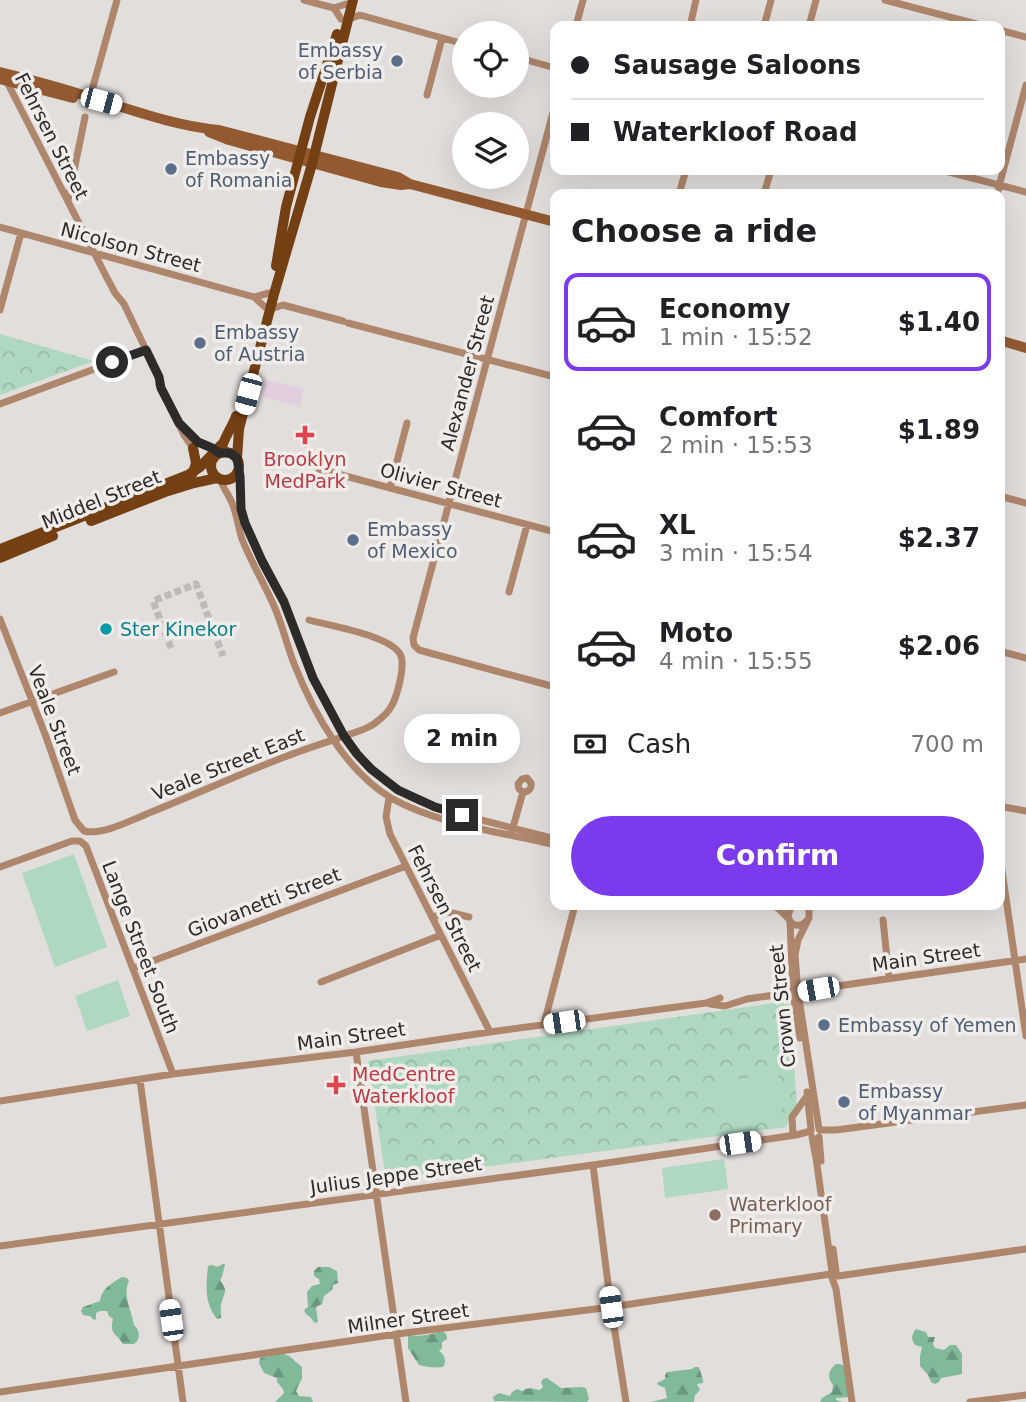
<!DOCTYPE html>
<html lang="en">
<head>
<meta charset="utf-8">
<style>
	body { margin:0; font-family:"DejaVu Sans",sans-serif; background:#f2f2f2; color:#202124; height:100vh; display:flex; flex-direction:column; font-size:26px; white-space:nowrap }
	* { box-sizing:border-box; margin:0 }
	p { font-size:23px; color:#757577 }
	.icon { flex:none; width:38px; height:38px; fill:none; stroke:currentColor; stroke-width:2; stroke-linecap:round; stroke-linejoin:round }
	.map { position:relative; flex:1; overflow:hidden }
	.panel { position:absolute; left:550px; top:189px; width:455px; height:721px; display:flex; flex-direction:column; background:#fff; border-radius:14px; box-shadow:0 7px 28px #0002 }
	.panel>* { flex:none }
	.guide { position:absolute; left:550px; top:21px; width:455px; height:154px; border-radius:14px; box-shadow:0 7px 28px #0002; display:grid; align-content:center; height:154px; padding:0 21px; background:#fff }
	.controls { position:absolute; left:452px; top:21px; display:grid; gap:14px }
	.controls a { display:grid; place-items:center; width:77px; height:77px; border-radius:50%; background:#fff; box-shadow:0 7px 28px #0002; font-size:35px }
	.end { position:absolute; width:32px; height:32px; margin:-16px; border:9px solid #2c2b2a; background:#fff; box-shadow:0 0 0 4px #fff }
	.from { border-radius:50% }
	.bubble { position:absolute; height:49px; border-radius:24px; background:#fff; box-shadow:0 7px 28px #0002; font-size:23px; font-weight:700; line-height:49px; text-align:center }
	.car { position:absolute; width:21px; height:42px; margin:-21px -10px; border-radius:9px; box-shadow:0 0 5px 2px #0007; background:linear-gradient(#fff 24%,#345 0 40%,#fff 0 76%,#345 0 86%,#fff 0) }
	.guide b { display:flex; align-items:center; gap:24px; height:66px; font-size:26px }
	.guide b+b { border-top:2px solid #e0e0e0 }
	.guide i { width:18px; height:18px; background:#202124 }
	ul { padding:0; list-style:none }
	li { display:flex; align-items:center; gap:21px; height:98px; margin:0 14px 10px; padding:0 7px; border:4px solid transparent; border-radius:14px }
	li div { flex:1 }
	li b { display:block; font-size:26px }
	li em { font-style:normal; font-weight:700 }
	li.current { border-color:#7c3aed }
	li>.icon { width:63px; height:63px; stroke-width:1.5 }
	h2 { padding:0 21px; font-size:32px; line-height:84px }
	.pay { display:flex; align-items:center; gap:18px; height:77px; padding:0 21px; font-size:26px }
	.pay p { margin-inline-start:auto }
	.button { display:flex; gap:14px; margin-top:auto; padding:14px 21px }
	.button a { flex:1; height:80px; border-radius:42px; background:#7c3aed; color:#fff; font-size:28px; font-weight:700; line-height:80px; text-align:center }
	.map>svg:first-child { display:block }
	.medical { fill:#e1cfdf }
	.forest { fill:url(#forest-firs) }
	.park { fill:url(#park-crowns) }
	.pitch { fill:#aed8bf }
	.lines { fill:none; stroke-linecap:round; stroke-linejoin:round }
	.street-tunnel { stroke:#bebab8; stroke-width:7; stroke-dasharray:7 3.5; stroke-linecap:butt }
	.street { stroke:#ae866c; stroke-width:7 }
	.secondary { stroke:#935a32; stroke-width:10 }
	.primary { stroke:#753f14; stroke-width:10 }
	.route { stroke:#2c2b2a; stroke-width:9 }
	.service-dot { fill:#5c6f8a; stroke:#efecea; stroke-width:2.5 }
	.health-dot { fill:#e0444e; stroke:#efecea; stroke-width:2.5 }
	.culture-dot { fill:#0f9aa8; stroke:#efecea; stroke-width:2.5 }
	.education-dot { fill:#8d6e63; stroke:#efecea; stroke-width:2.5 }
	.labels { text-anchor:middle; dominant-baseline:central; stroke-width:7; stroke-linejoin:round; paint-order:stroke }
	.service-label { font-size:19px; fill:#4e5e75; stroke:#efecea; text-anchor:start }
	.street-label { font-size:19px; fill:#2c2b2a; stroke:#efecea }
	.health-label { font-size:19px; fill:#be3a42; stroke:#efecea }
	.culture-label { font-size:19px; fill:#0d838f; stroke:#efecea; text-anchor:start }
	.education-label { font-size:19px; fill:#785e54; stroke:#efecea; text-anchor:start }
</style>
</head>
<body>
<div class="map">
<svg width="1026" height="1402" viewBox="0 0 1026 1402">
	<defs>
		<pattern id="forest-firs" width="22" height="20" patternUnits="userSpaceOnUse" patternTransform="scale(1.75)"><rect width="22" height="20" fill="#80ba99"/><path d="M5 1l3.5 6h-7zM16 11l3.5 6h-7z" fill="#69977d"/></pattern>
		<pattern id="park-crowns" width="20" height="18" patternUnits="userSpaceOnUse" patternTransform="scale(1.75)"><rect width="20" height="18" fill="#aed8bf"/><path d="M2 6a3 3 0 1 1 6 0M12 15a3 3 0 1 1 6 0" fill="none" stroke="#96baa4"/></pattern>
	</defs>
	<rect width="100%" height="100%" fill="#e2dedc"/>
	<path class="medical" d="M264,379l39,10 -3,18 -37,-10 -1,-6z"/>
	<path class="forest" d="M223,1264h2l-3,13 -2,3c7,11 6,9 2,21 -2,5 -1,12 -1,17l-4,1c-13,-16 -11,-33 -9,-53l4,-1 5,2z
		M318,1267h11l8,4 1,12 -5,2 -1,5 -8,6 -2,8 -6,3 2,15 -3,1 -5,-6 -4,-3 -2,-4 4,-3 -1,-15 5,-6 8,-2 -1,-5 -5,-3v-5z
		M122,1277l5,1 2,3c-7,14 3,31 5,44 6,5 7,14 0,19h-11c-7,-11 -14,-10 -10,-25l-4,-3 -2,-5h-7l-4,2v6l-2,1 -4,-4 -7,-1 -2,-4 2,-4 17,-6c1,-12 12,-18 22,-24z
		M916,1329l10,3 2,5h7l-2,7 2,4 9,2 6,-5h6l6,9v20l-21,4 -2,4 -4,2 -4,-2 -3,-7 -8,-9v-10l2,-9 -7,-2c-4,-6 -4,-10 1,-16z
		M440,1331c5,1 7,3 7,8l-5,3v6l-3,3c6,4 8,10 4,16 -8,1 -16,0 -24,-2l-11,-17v-13c8,2 25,0 32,-4z
		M281,1353l8,3 13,11v11l-6,13 3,5 12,1 2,5h-38l9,-9 -1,-4 -6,-7v-4l-13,-5 -5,-10 1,-5z
		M836,1364h4l6,3 3,30 -13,1v2l7,2h-23l2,-4 10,-6 1,-7c-6,-7 -5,-15 3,-21z
		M695,1367h4l4,13v3l-6,1 3,6 -5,5 -1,7h-43l16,-4 -2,-10 -7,-3 -1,-2 8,-4v-4l2,-3 25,-3z
		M547,1378l14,10 20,-1 5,1 3,11 -2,3 -93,-1 -1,-4 6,-4 11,3 2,-4 5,-3 5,2c8,-5 11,-2 18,-1l3,-3 -2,-5 2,-3z"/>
	<path class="park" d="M0,334l94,27 -94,34z
		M789,1001l8,103 -11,23 -400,53 -18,-119z"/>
	<path class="pitch" d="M74,854l33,93 -52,20 -33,-94z
		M118,980l12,36 -43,15 -12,-35z
		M778,1074l4,38 -66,8 -5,-38z
		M724,1159l4,30 -63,9 -3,-30z"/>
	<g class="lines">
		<path class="street-tunnel" d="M171,648l-18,-47 43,-17 27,72"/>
		<path class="street" d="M304,0l30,8 12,-4
			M885,0l99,26
			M334,8l7,11
			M349,19l11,-4 104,29
			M691,22l5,-22
			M576,26l7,-26
			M764,26l7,-26
			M809,26l7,-26
			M999,30l27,7
			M516,57l39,11
			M5,78l101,198 9,17 9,11 35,73 2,11
			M427,95l15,-57
			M89,101l28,-101
			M555,105l-142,533 1,7 5,5 136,37
			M941,170l85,22
			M679,194l7,-24
			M764,194l7,-24
			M997,194l29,-109
			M68,200l17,-83
			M0,227l254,70 11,10
			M254,297l15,-4
			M271,309l12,-4 60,16
			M0,310l21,-77
			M348,323l207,54
			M159,385l25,50 11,16
			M0,404l146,-54
			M184,429l14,13 19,9
			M319,469l236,63
			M239,471l1,5 1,33 8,24 35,69 29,76 31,58 13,18 28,27 24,15 11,5 42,14 93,24
			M220,479c3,9 9,16 12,24 5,11 6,24 10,36 9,23 22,44 32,67 9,20 13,41 21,60 19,48 51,105 96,132 48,27 111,34 164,47
			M390,488l17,-65
			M999,496l27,7
			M509,592l18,-67
			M0,619l45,115 30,86 9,11c19,5 51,-13 70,-20 45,-18 88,-38 133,-55 18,-7 37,-13 55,-19 13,-5 28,-8 38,-18 4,-3 8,-7 11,-12 6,-10 14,-40 10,-51 -7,-20 -71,-30 -92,-36
			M999,651l27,7
			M0,713l114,-41
			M389,797l-3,20 4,17 100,198
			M999,806l27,5
			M512,831l11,-39c5,0 9,-3 8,-9l-4,-5 -5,1 -4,5 1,5 4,3
			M999,850l27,186
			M0,867l72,-26h8l6,5 87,228
			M772,905l7,4 9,9
			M794,905c-15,14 4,30 15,13v-9l-5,-4
			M433,918l11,-7 25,6
			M883,920l6,58
			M790,921l3,72 7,45
			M807,922l-9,18 -3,15 3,37 21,137
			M134,968l272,-102
			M321,982l120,-47
			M710,1004l15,2 22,-7 279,-40
			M544,1024l31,-119
			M356,1052l50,350
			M140,1080l43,322
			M807,1092l4,38
			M0,1101l173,-27 183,-22 134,-20 216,-29 14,-5
			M820,1130h16l190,-25
			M793,1135l-1,-18 17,-24
			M812,1137l4,21 16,114
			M819,1137l2,24
			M593,1165l18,142 15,95
			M0,1246l593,-81 203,-30 15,-4
			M833,1249l3,22
			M838,1276l188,-27
			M832,1278l4,11 16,113
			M0,1392l397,-58 214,-27 220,-33
			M970,1402l56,-7"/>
		<path class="secondary" d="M0,72c28,7 56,14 83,23 43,13 91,31 136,35l179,47 12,7 145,38
			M0,79l73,19
			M209,132l20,8 152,42 20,3 9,-1
			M999,340l27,8"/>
		<path class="primary" d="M276,266l10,-59 24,-90 27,-83
			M211 466a14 14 0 1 1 28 0a14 14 0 1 1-28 0Z
			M221,452c1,-12 11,-24 15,-36
			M237,458l2,-29 35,-135 38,-130 41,-164
			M193,473l3,-10 -3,-15
			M91,521l74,-29 29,-9 23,-5
			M0,549l188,-74 12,-8 22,-23
			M0,558l53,-22"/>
	</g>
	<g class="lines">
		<path class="route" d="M112,362l34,-12 13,27 2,11 18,35 19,19 14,6 7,5h11l7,5 3,18 1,33 4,14 17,38 22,41 29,76 31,58 13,18 14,15 27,21 37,17 27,8"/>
	</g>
	<g class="service-dot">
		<circle cx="397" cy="61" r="7"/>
		<circle cx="171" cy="169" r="7"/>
		<circle cx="200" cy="343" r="7"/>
		<circle cx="353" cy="540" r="7"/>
		<circle cx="824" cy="1025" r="7"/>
		<circle cx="844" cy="1102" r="7"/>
	</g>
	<g class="health-dot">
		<path d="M301.5 424.5h7v7h7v7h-7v7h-7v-7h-7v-7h7z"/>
		<path d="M332.5 1074.5h7v7h7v7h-7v7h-7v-7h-7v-7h7z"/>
	</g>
	<circle class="culture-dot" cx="106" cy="629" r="7"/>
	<circle class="education-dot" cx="715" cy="1215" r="7"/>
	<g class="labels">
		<g class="service-label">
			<text x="383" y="50" text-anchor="end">Embassy<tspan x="383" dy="22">of Serbia</tspan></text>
			<text x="185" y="158">Embassy<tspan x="185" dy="22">of Romania</tspan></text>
			<text x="214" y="332">Embassy<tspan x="214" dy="22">of Austria</tspan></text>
			<text x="367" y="529">Embassy<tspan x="367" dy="22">of Mexico</tspan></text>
			<text x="838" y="1025">Embassy of Yemen</text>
			<text x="858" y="1091">Embassy<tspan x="858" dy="22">of Myanmar</tspan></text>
		</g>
		<g class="street-label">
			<text transform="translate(52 136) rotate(63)">Fehrsen Street</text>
			<text transform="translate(131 247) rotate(15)">Nicolson Street</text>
			<text transform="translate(467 373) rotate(-75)">Alexander Street</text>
			<text transform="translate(441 485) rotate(15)">Olivier Street</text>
			<text transform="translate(101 499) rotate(-22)">Middel Street</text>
			<text transform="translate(55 720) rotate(69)">Veale Street</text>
			<text transform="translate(228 764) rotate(-22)">Veale Street East</text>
			<text transform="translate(264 902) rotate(-21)">Giovanetti Street</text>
			<text transform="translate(445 908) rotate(63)">Fehrsen Street</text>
			<text transform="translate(141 947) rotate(69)">Lange Street South</text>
			<text transform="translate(926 957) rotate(-8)">Main Street</text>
			<text transform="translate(782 1006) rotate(-96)">Crown Street</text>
			<text transform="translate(351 1036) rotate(-8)">Main Street</text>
			<text transform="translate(396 1175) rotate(-8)">Julius Jeppe Street</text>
			<text transform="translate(408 1318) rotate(-8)">Milner Street</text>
		</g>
		<g class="health-label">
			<text x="305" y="459">Brooklyn<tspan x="305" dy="22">MedPark</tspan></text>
			<text x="352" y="1074" text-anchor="start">MedCentre<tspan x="352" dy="22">Waterkloof</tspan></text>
		</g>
		<g class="culture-label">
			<text x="120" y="629">Ster Kinekor</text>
		</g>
		<g class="education-label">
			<text x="729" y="1204">Waterkloof<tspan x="729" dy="22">Primary</tspan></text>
		</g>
	</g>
</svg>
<div class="controls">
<a><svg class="icon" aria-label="locate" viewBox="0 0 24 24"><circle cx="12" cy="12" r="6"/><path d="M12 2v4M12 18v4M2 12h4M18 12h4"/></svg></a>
<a><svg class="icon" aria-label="layers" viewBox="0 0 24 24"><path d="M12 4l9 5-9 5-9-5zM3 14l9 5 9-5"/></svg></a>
</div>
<i class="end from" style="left:112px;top:362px"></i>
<i class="end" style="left:462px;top:815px"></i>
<div class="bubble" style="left:404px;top:714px;width:116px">2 min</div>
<i class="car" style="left:101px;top:101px;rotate:105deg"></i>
<i class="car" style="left:248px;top:394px;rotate:195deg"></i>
<i class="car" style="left:818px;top:989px;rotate:260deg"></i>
<i class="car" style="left:564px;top:1022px;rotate:262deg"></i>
<i class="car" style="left:740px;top:1143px;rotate:82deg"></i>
<i class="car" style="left:611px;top:1307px;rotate:352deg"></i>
<i class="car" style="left:171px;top:1320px;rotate:352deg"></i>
<div class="guide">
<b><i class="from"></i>Sausage Saloons</b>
<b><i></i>Waterkloof Road</b>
</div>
<section class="panel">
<h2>Choose a ride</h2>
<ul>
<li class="current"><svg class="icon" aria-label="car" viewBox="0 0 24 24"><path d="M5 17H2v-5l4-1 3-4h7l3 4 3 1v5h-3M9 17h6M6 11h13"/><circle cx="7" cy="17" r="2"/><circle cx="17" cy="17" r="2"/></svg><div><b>Economy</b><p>1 min · 15:52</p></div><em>$1.40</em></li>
<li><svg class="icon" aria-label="car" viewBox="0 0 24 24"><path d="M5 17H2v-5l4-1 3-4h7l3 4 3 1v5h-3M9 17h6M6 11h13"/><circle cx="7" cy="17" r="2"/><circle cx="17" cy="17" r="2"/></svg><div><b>Comfort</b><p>2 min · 15:53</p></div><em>$1.89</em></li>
<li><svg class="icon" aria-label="car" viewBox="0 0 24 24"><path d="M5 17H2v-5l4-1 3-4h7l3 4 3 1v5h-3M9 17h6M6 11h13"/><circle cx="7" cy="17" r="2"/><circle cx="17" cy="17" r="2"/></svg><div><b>XL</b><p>3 min · 15:54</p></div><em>$2.37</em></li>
<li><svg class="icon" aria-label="car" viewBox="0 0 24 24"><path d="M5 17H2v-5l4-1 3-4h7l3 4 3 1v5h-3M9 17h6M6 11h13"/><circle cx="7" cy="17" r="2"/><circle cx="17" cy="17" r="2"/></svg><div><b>Moto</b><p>4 min · 15:55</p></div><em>$2.06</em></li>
</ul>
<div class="pay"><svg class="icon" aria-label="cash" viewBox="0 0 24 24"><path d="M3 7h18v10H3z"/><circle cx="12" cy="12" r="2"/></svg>Cash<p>700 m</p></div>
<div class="button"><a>Confirm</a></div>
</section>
</div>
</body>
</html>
